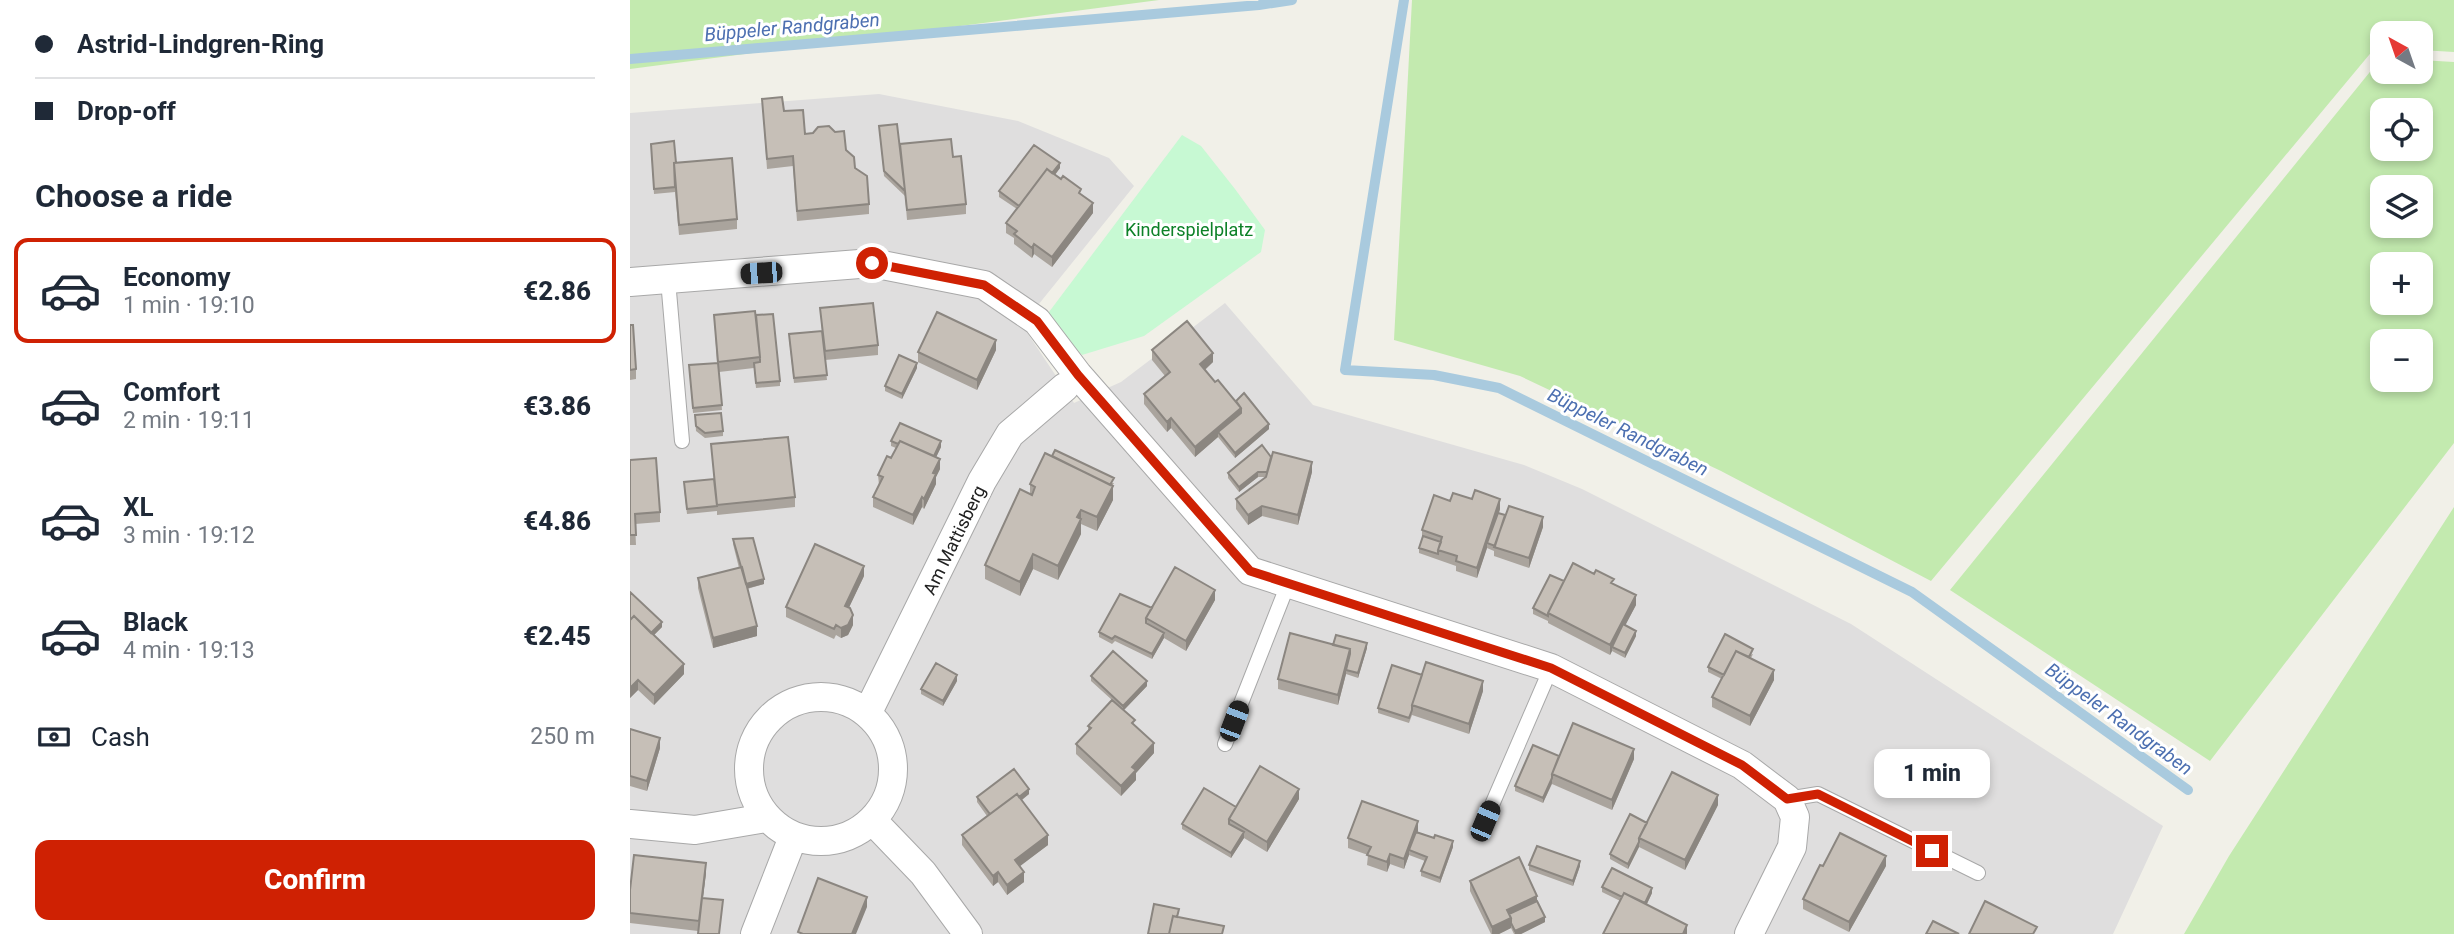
<!DOCTYPE html>
<html lang="en">
<head>
<meta charset="utf-8">
<style>
	body { margin:0; font-family:Roboto,sans-serif; background:#f6f6f7; color:#1f2937; height:100vh; display:flex; flex-direction:column; font-size:26px; white-space:nowrap }
	* { box-sizing:border-box; margin:0 }
	p { font-size:23px; color:#747a83 }
	.icon { flex:none; width:38px; height:38px; fill:none; stroke:currentColor; stroke-width:2; stroke-linecap:round; stroke-linejoin:round }
	.map { position:relative; flex:1; overflow:hidden }
	.panel { display:flex; flex-direction:column; background:#fff; width:630px }
	.panel>* { flex:none }
	.hud { display:grid; align-content:center; height:154px; padding:0 35px; background:#fff }
	.needle { width:46px; rotate:320deg }
	.fabs { position:absolute; left:1740px; top:21px; display:grid; gap:14px }
	.fabs a { display:grid; place-items:center; width:63px; height:63px; border-radius:14px; background:#fff; box-shadow:0 4px 10px #0003; font-size:35px }
	.end { position:absolute; width:32px; height:32px; margin:-16px; border:9px solid #cf2103; background:#fff; box-shadow:0 0 0 4px #fff }
	.from { border-radius:50% }
	.bubble { position:absolute; height:49px; border-radius:14px; background:#fff; box-shadow:0 4px 10px #0003; font-size:23px; font-weight:800; line-height:49px; text-align:center }
	.car { position:absolute; width:21px; height:42px; margin:-21px -10px; border-radius:9px; box-shadow:0 0 5px 2px #0007; background:linear-gradient(#222 24%,#8ab4d8 0 40%,#222 0 76%,#8ab4d8 0 86%,#222 0) }
	.hud b { display:flex; align-items:center; gap:24px; height:66px; font-size:26px }
	.hud b+b { border-top:2px solid #e0e1e3 }
	.hud i { width:18px; height:18px; background:#1f2937 }
	ul { padding:0; list-style:none }
	li { display:flex; align-items:center; gap:21px; height:105px; margin:0 14px 10px; padding:0 21px; border:4px solid transparent; border-radius:14px }
	li div { flex:1 }
	li b { display:block; font-size:26px }
	li em { font-style:normal; font-weight:800 }
	li.active { border-color:#cf2103 }
	li>.icon { width:63px; height:63px; stroke-width:1.5 }
	h2 { padding:0 35px; font-size:32px; line-height:84px }
	.pay { display:flex; align-items:center; gap:18px; height:77px; padding:0 35px; font-size:26px }
	.pay p { margin-inline-start:auto }
	.primary-button { display:flex; gap:14px; margin-top:auto; padding:14px 35px }
	.primary-button a { flex:1; height:80px; border-radius:14px; background:#cf2103; color:#fff; font-size:28px; font-weight:800; line-height:80px; text-align:center }
	main { display:flex; flex:1; min-height:0 }
	.map>svg:first-child { display:block }
	.residential { fill:#dfdede }
	.grass { fill:#c3eaaf; fill-rule:evenodd }
	.park { fill:#c7f9d3 }
	.lines { fill:none; stroke-linecap:round; stroke-linejoin:round }
	.stream { stroke:#a9cade; stroke-width:10 }
	.service-casing { stroke:#a8a8a8; stroke-width:16 }
	.minor-casing { stroke:#a8a8a8; stroke-width:30 }
	.service { stroke:#fff; stroke-width:14 }
	.minor { stroke:#fff; stroke-width:28 }
	.wall { fill:#aaa49d }
	.shaded-wall { fill:#8b8680 }
	.building { fill:#c6bfb7; stroke:#8b8680; stroke-width:2 }
	.route { stroke:#cf2103; stroke-width:9 }
	.labels { text-anchor:middle; dominant-baseline:central; stroke-width:6; stroke-linejoin:round; paint-order:stroke }
	.park-label { font-size:18px; fill:#0d8128; stroke:#fff }
	.street-label { font-size:18px; fill:#212121; stroke:#fff }
	.water-label { font-size:19px; font-style:italic; fill:#4d70b1; stroke:#fff }
</style>
</head>
<body>
<main>
<section class="panel">
<div class="hud">
<b><i class="from"></i>Astrid-Lindgren-Ring</b>
<b><i></i>Drop-off</b>
</div>
<h2>Choose a ride</h2>
<ul>
<li class="active"><svg class="icon" aria-label="car" viewBox="0 0 24 24"><path d="M5 17H2v-5l4-1 3-4h7l3 4 3 1v5h-3M9 17h6M6 11h13"/><circle cx="7" cy="17" r="2"/><circle cx="17" cy="17" r="2"/></svg><div><b>Economy</b><p>1 min · 19:10</p></div><em>€2.86</em></li>
<li><svg class="icon" aria-label="car" viewBox="0 0 24 24"><path d="M5 17H2v-5l4-1 3-4h7l3 4 3 1v5h-3M9 17h6M6 11h13"/><circle cx="7" cy="17" r="2"/><circle cx="17" cy="17" r="2"/></svg><div><b>Comfort</b><p>2 min · 19:11</p></div><em>€3.86</em></li>
<li><svg class="icon" aria-label="car" viewBox="0 0 24 24"><path d="M5 17H2v-5l4-1 3-4h7l3 4 3 1v5h-3M9 17h6M6 11h13"/><circle cx="7" cy="17" r="2"/><circle cx="17" cy="17" r="2"/></svg><div><b>XL</b><p>3 min · 19:12</p></div><em>€4.86</em></li>
<li><svg class="icon" aria-label="car" viewBox="0 0 24 24"><path d="M5 17H2v-5l4-1 3-4h7l3 4 3 1v5h-3M9 17h6M6 11h13"/><circle cx="7" cy="17" r="2"/><circle cx="17" cy="17" r="2"/></svg><div><b>Black</b><p>4 min · 19:13</p></div><em>€2.45</em></li>
</ul>
<div class="pay"><svg class="icon" aria-label="cash" viewBox="0 0 24 24"><path d="M3 7h18v10H3z"/><circle cx="12" cy="12" r="2"/></svg>Cash<p>250 m</p></div>
<div class="primary-button"><a>Confirm</a></div>
</section>
<div class="map">
<svg width="1824" height="934" viewBox="0 0 1824 934">
	<rect width="100%" height="100%" fill="#f1f0e8"/>
	<path class="residential" d="M249,94l139,27 91,37 25,28 -112,139 52,78 47,-21 104,-79 88,102 211,60 58,24 269,135 312,202 -50,108h-1483v-821z"/>
	<path class="grass" d="M0,0h529l-529,69z
		M782,0h1042v52l-34,-2v-17h-38v16h-8l-443,532 -210,-110 -201,-95 -126,-36z
		M1752,57v15h38v-12l34,2v381l-244,318 -260,-171zM1752,110h38v39h-38zM1790,187v39h-38v-39zM1752,264h38v39h-38zM1752,341h38v39h-38z
		M1824,507v427h-270l45,-78z"/>
	<path class="park" d="M552,135l19,11 34,43 30,41 -4,22 -117,84 -62,19 -36,-39z"/>
	<g class="lines">
		<path class="stream" d="M774,0l-59,370 89,5 65,13 413,204 276,198
			M0,59l629,-54 33,-5"/>
		<g class="service-casing">
			<path id="service" d="M38,280l14,161
				M595,744l63,-160
				M1157,799l31,-5 160,79
				M855,821l66,-153"/>
		</g>
		<g class="minor-casing">
			<path id="minor" d="M0,282l242,-19 112,22 53,36 41,54 172,196 301,97 191,97 45,34 8,18 -3,30 -43,87
				M119 769a72 72 0 1 1 144 0a72 72 0 1 1-144 0Z
				M238,712l114,-231 28,-47 55,-47
				M243,821l50,52 45,61
				M0,824l65,6 70,-12
				M125,934l38,-97"/>
		</g>
		<use href="#service" class="service"/>
		<use href="#minor" class="minor"/>
	</g>
	<path class="wall" d="M132,99l22,12 21,23 41,16 9,18 14,36v10l-72,7 -4,-55 -26,3z
		M249,126l21,24 53,7 13,47v10l-59,6 -2,-24 -21,-20z
		M21,149l25,14 61,56v10l-58,6 -4,-43 -21,2z
		M430,168l-5,7 26,20 12,18 -41,54 -18,-13 -2,4 -18,-14v-6l-8,-5v-10l11,-14 -18,-12v-6z
		M190,308l58,37v10l-53,5 2,20 -33,3 -5,-44 33,-8z
		M84,315h42l24,66v5l-24,2 -2,-20 -35,4 3,38 -29,3 -4,-48 28,-2z
		M0,325l6,44v10l-6,1z
		M366,350l-19,40 -59,-28v-10z
		M522,350l61,12 -8,8 10,12 54,47 -34,29 -17,-21 -23,20 -24,-29 -4,4 -23,-28v-10l21,-18 -13,-16z
		M287,368l-15,31 -17,-8v-5z
		M65,415l28,16v5l-18,2 -9,-7z
		M261,441l50,6 -5,10 4,12 -4,8v7l-12,25 -2,-2 -9,18 -40,-18v-10l6,-12 -1,-10 13,-17 5,-10 -5,-2z
		M81,444l84,53v10l-78,8v-6v2l-30,3 -3,-26 30,-9z
		M641,457l41,15 -14,53 -36,-9 -14,9 -12,-16v-10l30,-22h-8l-19,15 -11,-14v-5z
		M0,460l30,52v10l-25,2 1,21h-6z
		M484,483l-2,3 1,14 -16,31 -16,-7v10l-23,46 -25,-11 -13,27 -35,-17v-14l45,-71v-10z
		M820,501l50,8 -1,4 44,14 -14,41 -35,-12v-5l-7,-3 -10,30 -21,-7v-5l-37,-13v-5l3,-8v-10z
		M103,539l31,45 -17,5 10,47 -44,12 -15,-60v-10l41,-10 -6,-24z
		M234,576l-15,31 4,18 -5,10 -7,3 -5,-3 -2,4 -48,-22v-10z
		M934,581l50,3 22,21 -11,20 11,11 -11,22 -13,-7 -2,4 -62,-32v-2l-15,-7v-6z
		M0,592l32,35 -8,8 30,39 -30,31 -16,-15 -8,8z
		M585,600l-29,51 -22,-13 -12,21 -37,-18 -3,3 -13,-7v-5l53,-24z
		M703,645l34,3 -9,30 -12,-4 -8,31 -60,-16v-10z
		M1123,654l-2,4 23,22 -24,46 -38,-19v-10l10,-18 -14,-7v-5z
		M792,675l61,16 -14,43 -57,-19 -3,8 -31,-10v-5z
		M461,676l56,10 -23,24 30,43 -18,20v7l-15,16 -45,-42v-10l12,-13v-5l24,-26 -21,-19z
		M327,681l-14,25 -22,-12v-5z
		M0,729l30,19 -13,43 -17,-5z
		M929,756l75,3 -22,51 -60,-26 -9,19 -28,-12v-5z
		M399,794l-7,6 26,45 -29,21 5,16 -17,13 -9,-13 -5,4 -31,-41v-10l25,-19 -10,-14v-5z
		M669,799l-32,53 -23,-14 -13,20 -49,-29v-5l54,-17z
		M1088,805l-33,65 -46,-23 -11,22 -18,-10v-5l37,-31z
		M788,831l-1,1 36,15 -13,36 -19,-7v-5l4,-10 -16,-6 -5,14 -14,-5 -3,8 -20,-7 1,-10 -20,-7v-10z
		M899,865l51,1 -7,20 -44,-16z
		M1256,866l-37,66 -46,-23v-10z
		M76,873l-3,25 20,7 -25,26 -68,-8v-33z
		M840,881l67,20 8,21 -24,12h-7l-3,-6 -12,6h-8l-21,-43z
		M972,887l50,6 -5,11 40,30 -85,-42z"/>
	<path class="shaded-wall" d="M430,163v5l-10,13v-5z
		M463,203v10l-41,54v-10z
		M404,244v10l-2,4v-10z
		M366,340v10l-19,40v-10z
		M583,353v9l-13,12v-10z
		M287,363v5l-15,31v-5z
		M611,408v10l-23,14v5l-23,20v-10z
		M541,418v10l-4,4v-10z
		M639,424v5l-34,29v-5z
		M311,441v6l-9,19v-6z
		M310,459v10l-4,8v7l-12,25v-10l9,-26z
		M682,462v10l-14,53v-10z
		M628,472v5l-19,15v-5z
		M483,486v14l-16,31v-14z
		M292,497v10l-9,18v-10z
		M870,499v10l-11,34h-2v5l-10,30v-10z
		M632,506v10l-14,9v-10z
		M451,510v24l-23,46v-14l19,-49z
		M913,517v10l-14,41v-10z
		M403,554v15l-13,27v-14z
		M234,566v10l-19,40v-10z
		M134,579v5l-19,5v-5z
		M585,590v10l-29,51v-10z
		M1006,595v10l-22,42h-2v4l-2,4v-10z
		M223,615v10l-5,10 -7,3v-10z
		M32,622v5l-13,13v-5z
		M127,626v10l-44,12v-10z
		M1006,631v5l-11,22v-5z
		M534,633v5l-12,21v-5z
		M737,643v5l-9,30v-5z
		M720,649v10l-4,11v4l-8,31v-10z
		M54,664v10l-30,31v-10z
		M1144,670v10l-24,46v-10z
		M327,675v6l-14,25v-5z
		M8,680v10l-8,8v-10z
		M517,681v5l-24,25v-5z
		M853,681v10l-14,43v-10z
		M30,738v10l-13,43v-10z
		M524,743v10l-18,20v7l-15,16v-10l11,-19z
		M1004,749v10l-22,51v-10z
		M922,778v5l-9,20v-5z
		M399,789v5l-37,29v-6z
		M669,789v10l-32,53v-10z
		M1088,795v10l-33,65v-10z
		M788,821v10l-7,20 -2,-1v5l-5,14v-10z
		M614,832v6l-13,20v-5z
		M418,835v10l-33,25v-10z
		M823,841v6l-13,36v-5z
		M1009,842v5l-11,22v-5z
		M760,854v10l-3,8v-10z
		M1256,856v10l-37,66v-10z
		M950,861v5l-7,20v-5z
		M76,863v10l-7,58v-10z
		M368,872v10l-5,4v-10z
		M394,872v10l-17,13v-10z
		M1022,888v5l-9,19v-5z
		M907,896v10l-28,13 -2,-9z
		M237,897v10l-11,27h-4z
		M915,917v5l-24,12h-6v-3z
		M881,918v10l-12,6h-7v-7z
		M1057,925v9h-4z"/>
	<path class="building" d="M152,97l2,14 19,-1 2,24 8,-1 5,-6 11,-1 6,6 9,-1 2,19 8,7 1,11 12,8 2,28 -72,7 -4,-55 -26,3 -5,-60z
		M267,124l8,67 -21,-20 -5,-45z
		M321,139l2,18 8,-1 5,48 -59,6 -7,-66z
		M44,141l2,22h-2l1,24 -21,2 -3,-45z
		M404,145l26,18 -8,10 -5,-4 -28,37 -20,-15z
		M102,158l5,61 -58,6 -5,-62z
		M417,169l14,10 2,-3 18,13 -2,4 14,10 -41,54 -18,-13 -2,4 -18,-14 3,-3 -11,-8z
		M243,303l5,42 -53,6 -5,-43z
		M125,311l5,46 -42,5 -4,-47z
		M307,312l59,28 -19,40 -59,-28z
		M143,314l7,67 -24,2 -2,-20 6,-1v-5l-4,-42z
		M557,321l26,32 -13,11 15,18 3,-2 23,28 -46,39 -24,-29 -4,4 -23,-28 26,-22 -18,-22z
		M0,325h3l3,44 -6,1z
		M192,331l5,44 -33,3 -5,-44z
		M269,355l18,8 -15,31 -17,-8z
		M88,363l4,42 -29,3 -4,-43z
		M614,393l25,31 -34,29 -17,-21 23,-19v-5l-5,-7z
		M91,413l2,18 -18,2 -9,-7 -1,-11z
		M270,423l41,18 -7,15 -34,-15 -2,3 -7,-3z
		M158,437l7,60 -78,8 -6,-61z
		M270,441l40,18 -7,14 3,1 -12,25 -2,-2 -9,18 -40,-18 10,-20 -5,-2 9,-19 4,2z
		M632,445l9,12 -4,15h-9l-19,15 -11,-14z
		M425,450l59,28 -4,7 -58,-29z
		M643,452l39,10 -14,53 -36,-9 -14,9 -12,-16 30,-22z
		M415,453l68,33 -16,31 -16,-7 -4,7 4,2 -23,47 -25,-12 -13,28 -35,-17 35,-76 12,6 3,-8 -5,-3z
		M26,458l4,54 -25,2 1,21h-6v-75z
		M84,479l3,27 -30,3 -3,-27z
		M845,490l25,9 -23,69 -21,-7 1,-5 -19,-6 4,-13 -20,-7 12,-35 16,6 3,-8 19,6z
		M879,506l34,11 -14,41 -35,-11z
		M868,513l7,2 -10,31 -8,-3z
		M793,536l18,6 -3,8v4l-19,-6z
		M123,538l11,41 -18,5 -13,-45z
		M185,544l49,22 -19,40 5,2 3,7 -5,10 -7,3 -5,-3 -2,4 -48,-22z
		M943,563l21,11 2,-4 18,9 -3,4 25,12 -26,50 -62,-32z
		M112,567l15,59 -44,12 -15,-60z
		M545,567l40,23 -29,51 -40,-23z
		M920,575l14,6 -16,32v3l-15,-8z
		M0,592l32,30 -11,11 -17,-17 -4,4z
		M490,594l32,14 -6,10v5l18,10 -12,21 -37,-18 -3,3 -13,-7z
		M4,616l50,48 -30,31 -16,-15 -8,8v-68z
		M993,624l13,7 -11,22 -13,-6z
		M660,633l60,16 -12,46 -60,-16z
		M1095,634l28,15 -4,8 -13,-6 -12,24 -16,-8z
		M706,635l31,8 -9,30 -12,-3 4,-16v-5l-17,-4z
		M483,651l34,30 -24,25 -32,-30z
		M1106,651l38,19 -24,46 -38,-19z
		M796,662l57,19 -14,43 -57,-19z
		M306,663l21,12 -14,26 -22,-12z
		M762,665l30,10 -10,30v5l-3,8 -31,-10z
		M482,700l23,20 -3,3 22,20 -22,24 4,3 -15,16 -45,-42 15,-16 -3,-2z
		M943,723l61,26 -22,51 -60,-26z
		M0,729l30,9 -13,43 -17,-5z
		M903,745l26,11 -7,18v4l-9,20 -28,-12z
		M630,766l39,23 -32,53 -38,-23z
		M384,769l15,20 -10,8 -2,-3 -27,20 -13,-17z
		M1042,772l46,23 -33,65 -46,-22z
		M574,788l32,19 -7,12v5l15,8 -13,21 -49,-29z
		M387,794l31,41 -33,25 9,12 -17,13 -9,-13 -5,4 -31,-41z
		M732,801l56,20 -14,38 -14,-5 -3,8 -20,-7 4,-8 -23,-9z
		M1000,814l17,9 -8,15v4l-11,22 -18,-10z
		M786,832l18,6 1,-3 18,6 -13,37 -19,-7 6,-14 -18,-7z
		M1210,833l46,23 -37,66 -46,-23 17,-34 3,1z
		M907,846l43,15 -7,20 -44,-16z
		M4,855l72,8 -7,58 -69,-8v-23z
		M889,857l18,39 -30,14 4,8 -19,9 -22,-46z
		M982,868l40,20 -7,15 -21,-10 -2,4 -20,-10z
		M188,878l49,19 -15,37h-49l-5,-2z
		M994,893l63,32 -4,9h-80z
		M72,898l21,2 -4,34h-21z
		M907,901l8,16 -30,14 -4,-8v-5l-2,-4z
		M1355,901l52,26 -4,7h-64z
		M524,904l25,5 -2,8 -4,-1 -4,18h-21z
		M543,916l51,10 -2,8h-53z
		M1303,921l26,13h-33z"/>
	<g class="lines">
		<path class="route" d="M242,263l112,22 53,36 41,54 172,196 301,97 191,97 45,34 31,-5 114,57"/>
	</g>
	<g class="labels">
		<g class="park-label">
			<text x="559" y="229">Kinderspielplatz</text>
		</g>
		<g class="street-label">
			<text transform="translate(324 540) rotate(-64)">Am Mattisberg</text>
		</g>
		<g class="water-label">
			<text transform="translate(162 27) rotate(-5)">Büppeler Randgraben</text>
			<text transform="translate(998 432) rotate(26)">Büppeler Randgraben</text>
			<text transform="translate(1489 719) rotate(36)">Büppeler Randgraben</text>
		</g>
	</g>
</svg>
<div class="fabs">
<a><svg class="needle" viewBox="-14 -14 28 28"><path d="M0-13l5 13h-10z" fill="#e53935"/><path d="M0 13l5-13h-10z" fill="#747a83"/></svg></a>
<a><svg class="icon" aria-label="locate" viewBox="0 0 24 24"><circle cx="12" cy="12" r="6"/><path d="M12 2v4M12 18v4M2 12h4M18 12h4"/></svg></a>
<a><svg class="icon" aria-label="layers" viewBox="0 0 24 24"><path d="M12 4l9 5-9 5-9-5zM3 14l9 5 9-5"/></svg></a>
<a>+</a>
<a>−</a>
</div>
<i class="end from" style="left:242px;top:263px"></i>
<i class="end" style="left:1302px;top:851px"></i>
<div class="bubble" style="left:1244px;top:749px;width:116px">1 min</div>
<i class="car" style="left:131px;top:273px;rotate:266deg"></i>
<i class="car" style="left:604px;top:721px;rotate:21deg"></i>
<i class="car" style="left:855px;top:821px;rotate:23deg"></i>
</div>
</main>
</body>
</html>
